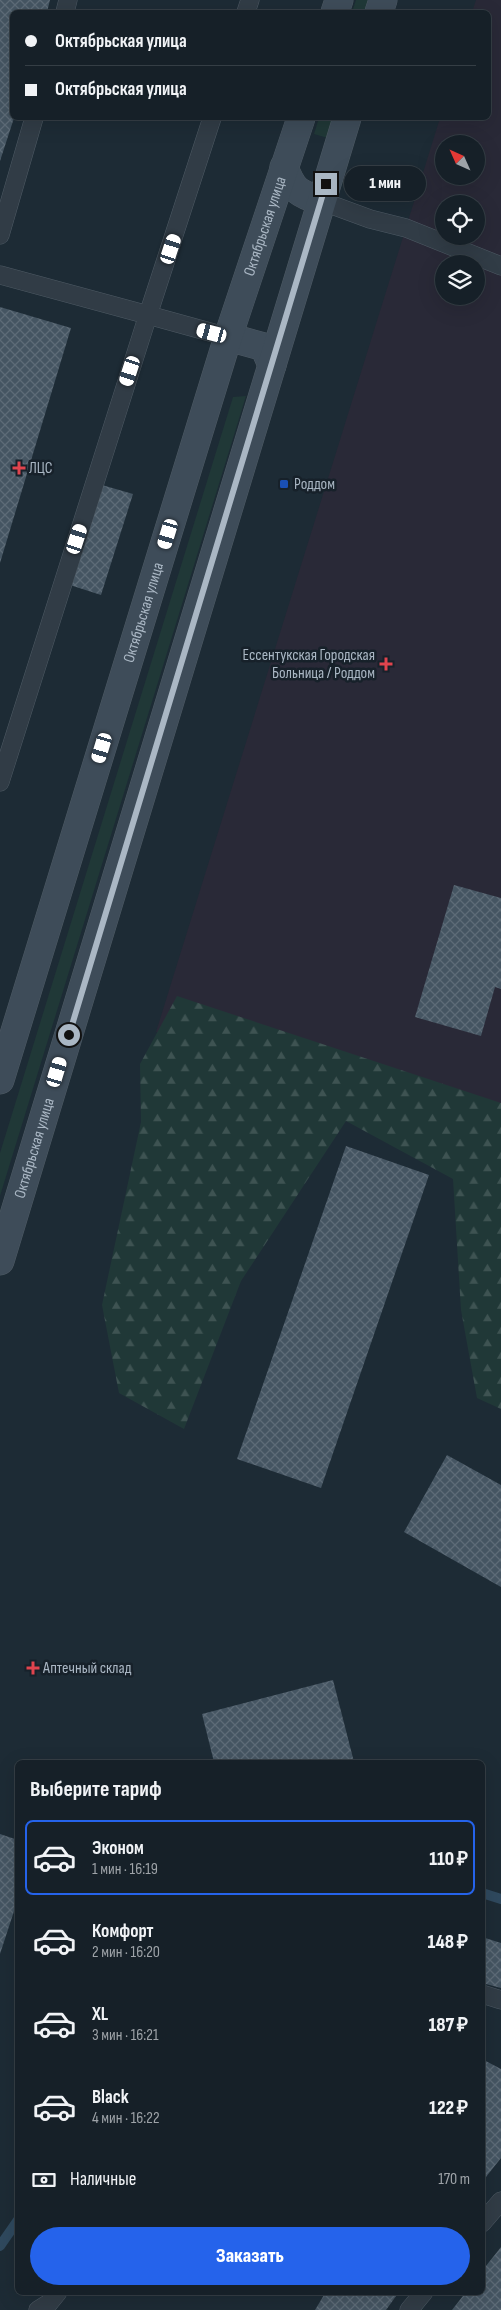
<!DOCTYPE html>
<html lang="ru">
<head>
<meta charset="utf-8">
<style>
	body { margin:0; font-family:"Sofia Sans Condensed",sans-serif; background:#1f2830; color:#f1f3f6; height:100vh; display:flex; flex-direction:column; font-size:19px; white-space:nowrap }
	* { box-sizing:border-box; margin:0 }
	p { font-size:16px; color:#9ea3a8 }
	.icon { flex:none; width:28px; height:28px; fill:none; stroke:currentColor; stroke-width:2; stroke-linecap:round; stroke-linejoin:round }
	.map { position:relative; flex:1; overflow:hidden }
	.sheet { position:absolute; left:15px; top:1760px; width:470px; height:535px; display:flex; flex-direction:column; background:#162028; border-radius:8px; box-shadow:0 5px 20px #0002,0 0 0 1px #353e45 }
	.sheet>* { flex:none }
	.top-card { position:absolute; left:10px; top:10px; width:481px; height:110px; border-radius:8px; box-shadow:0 5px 20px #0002,0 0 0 1px #353e45; display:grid; align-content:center; height:110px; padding:0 15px; background:#162028 }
	.needle { width:32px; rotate:315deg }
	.tools { position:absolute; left:435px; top:135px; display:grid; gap:10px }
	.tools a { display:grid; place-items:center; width:50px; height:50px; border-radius:50%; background:#162028; box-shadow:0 5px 20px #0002,0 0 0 1px #353e45; font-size:25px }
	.end { position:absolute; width:22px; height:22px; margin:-11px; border:6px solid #aab7c4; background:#111; box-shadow:0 0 0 2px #111 }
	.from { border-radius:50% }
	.bubble { position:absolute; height:35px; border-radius:18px; background:#162028; box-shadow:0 5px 20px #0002,0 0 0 1px #353e45; font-size:16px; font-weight:800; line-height:35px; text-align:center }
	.car { position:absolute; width:15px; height:30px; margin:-15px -8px; border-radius:6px; box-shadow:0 0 4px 1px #0007; background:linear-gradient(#fff 24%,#345 0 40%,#fff 0 76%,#345 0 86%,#fff 0) }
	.top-card b { display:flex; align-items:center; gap:18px; height:48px; font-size:19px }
	.top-card b+b { border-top:1px solid #353e45 }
	.top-card i { width:12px; height:12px; background:#f1f3f6 }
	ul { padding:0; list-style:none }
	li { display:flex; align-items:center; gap:15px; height:75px; margin:0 10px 8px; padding:0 5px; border:2px solid transparent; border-radius:8px }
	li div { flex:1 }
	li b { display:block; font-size:19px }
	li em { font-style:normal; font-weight:800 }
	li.selected { border-color:#2563eb }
	li>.icon { width:45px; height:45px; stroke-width:1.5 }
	h2 { padding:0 15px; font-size:22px; line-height:60px }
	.pay { display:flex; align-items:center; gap:12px; height:55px; padding:0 15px; font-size:19px }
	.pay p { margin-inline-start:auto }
	.primary-button { display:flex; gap:10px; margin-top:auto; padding:10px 15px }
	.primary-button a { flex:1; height:58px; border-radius:30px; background:#2563eb; color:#fff; font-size:20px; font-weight:800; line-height:58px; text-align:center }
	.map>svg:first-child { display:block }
	.medical { fill:#292937; fill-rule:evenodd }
	.green { fill:#203837 }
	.forest { fill:url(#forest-firs) }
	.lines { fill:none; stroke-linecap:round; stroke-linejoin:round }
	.stream { stroke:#2f495e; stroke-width:10 }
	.building { fill:url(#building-cross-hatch) }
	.service-casing { stroke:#4e5a64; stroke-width:19 }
	.secondary-casing { stroke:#4e5a64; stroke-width:29 }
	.service { stroke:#313c46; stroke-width:18 }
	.secondary { stroke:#3e4c59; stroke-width:28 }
	.route { stroke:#aab7c4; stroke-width:6 }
	.health-dot { fill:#e0444e; stroke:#17212a; stroke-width:2 }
	.transit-dot { fill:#1a4fb4; stroke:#17212a; stroke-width:2 }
	.labels { text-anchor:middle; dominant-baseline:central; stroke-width:5; stroke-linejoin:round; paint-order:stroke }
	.street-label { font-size:16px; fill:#aab7c4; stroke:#17212a }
	.poi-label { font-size:16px; fill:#aab7c4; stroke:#17212a; text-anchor:start }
</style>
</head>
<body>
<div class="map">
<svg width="501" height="2310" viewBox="0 0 501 2310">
	<defs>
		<pattern id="forest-firs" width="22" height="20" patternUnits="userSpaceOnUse" patternTransform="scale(1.25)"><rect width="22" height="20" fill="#203837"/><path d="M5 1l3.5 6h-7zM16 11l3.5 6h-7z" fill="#3e5352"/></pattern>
		<pattern id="building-cross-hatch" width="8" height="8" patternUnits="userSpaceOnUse" patternTransform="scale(1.25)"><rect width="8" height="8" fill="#455562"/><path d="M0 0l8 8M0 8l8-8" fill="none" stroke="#5d6b77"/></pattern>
	</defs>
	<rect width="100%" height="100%" fill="#1d2b35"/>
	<path class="medical" d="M476,0h25v1142l-345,-110 284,-914h49v-106h-17zM444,144h32v32h-32zM444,204h32v32h-32zM444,264h32v32h-32z"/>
	<path class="green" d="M356,0h15l-3,12h-16z
		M319,118h16l-7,20 -14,-4z
		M246,396l-246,800v-43l233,-756z"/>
	<path class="forest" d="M177,996l324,107v306l-24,-11 -16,-88 -8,-131 -107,-58 -105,160 -57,148 -65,-36 -17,-88 39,-183 -1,-58z"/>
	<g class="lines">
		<path class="stream" d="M482,1893l19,6
			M0,2246l18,-26"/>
	</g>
	<path class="building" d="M0,0h50l-3,12h-35l2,106 -14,43z
		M0,307l71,21 -71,235z
		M102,485l31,9 -32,101 -31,-10z
		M454,885l47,13v91l-6,-2 -14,49 -66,-19z
		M346,1146l83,29 -108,313 -84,-29z
		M447,1455l54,30v102l-97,-55z
		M333,1680l21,82h-140l-12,-48z
		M0,1834l18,6v59l-18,55z
		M482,1937l19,6v45l-19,-5z
		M482,2059l19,10v89l-19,24z
		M501,2247v63h-49l14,-18h16v-21z
		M321,2292h78l-13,18h-71l9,-15z"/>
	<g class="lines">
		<g class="service-casing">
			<path id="service" d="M65,12l3,-12
				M246,12l4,-12
				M212,118l-64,197 80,22
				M321,201l49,18 36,9 95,38
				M0,235l34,-117
				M0,275l148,40 -148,467
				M482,1994l19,6
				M482,2223l19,-22
				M38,2310l11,-7 9,-11
				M409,2310l15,-18"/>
		</g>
		<g class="secondary-casing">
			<g id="secondary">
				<path d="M335,12l4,-12"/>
				<path d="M379,12l4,-12"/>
				<path d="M284,167c9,24 14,26 37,34"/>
				<path d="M228,337l36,10 8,18"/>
				<path id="s1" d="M0,1080l228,-743 73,-219"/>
				<path id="s2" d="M0,1261l347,-1143"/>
			</g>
		</g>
		<use href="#service" class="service"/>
		<use href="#secondary" class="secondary"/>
	</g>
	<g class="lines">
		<path class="route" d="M69,1035l257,-851"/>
	</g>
	<g class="health-dot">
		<path d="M16.5 460.5h5v5h5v5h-5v5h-5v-5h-5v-5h5z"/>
		<path d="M383.5 656.5h5v5h5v5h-5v5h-5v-5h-5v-5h5z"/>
		<path d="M30.5 1660.5h5v5h5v5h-5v5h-5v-5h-5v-5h5z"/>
	</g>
	<rect class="transit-dot" x="279" y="479" width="10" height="10" rx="2.5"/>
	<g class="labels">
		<g class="street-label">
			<text stroke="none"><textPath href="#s1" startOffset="894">Октябрьская улица</textPath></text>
			<text stroke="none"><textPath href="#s1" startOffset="489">Октябрьская улица</textPath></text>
			<text stroke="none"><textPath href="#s2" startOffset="118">Октябрьская улица</textPath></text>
		</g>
		<g class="poi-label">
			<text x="29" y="468">ЛЦС</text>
			<text x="294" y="484">Роддом</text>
			<text x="375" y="655" text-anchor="end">Ессентукская Городская<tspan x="375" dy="18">Больница / Роддом</tspan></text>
			<text x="43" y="1668">Аптечный склад</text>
		</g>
	</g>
</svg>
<div class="tools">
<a><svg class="needle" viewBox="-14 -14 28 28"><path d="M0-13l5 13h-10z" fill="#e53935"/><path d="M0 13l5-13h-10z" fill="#9ea3a8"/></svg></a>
<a><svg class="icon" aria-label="locate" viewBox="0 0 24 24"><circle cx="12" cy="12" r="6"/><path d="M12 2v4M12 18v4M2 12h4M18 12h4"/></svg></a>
<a><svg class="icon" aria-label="layers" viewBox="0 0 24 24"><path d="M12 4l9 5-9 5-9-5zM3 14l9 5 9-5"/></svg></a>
</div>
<i class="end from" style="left:69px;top:1035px"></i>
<i class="end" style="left:326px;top:184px"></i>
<div class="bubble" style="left:344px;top:166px;width:82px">1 мин</div>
<i class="car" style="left:171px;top:249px;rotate:18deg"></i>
<i class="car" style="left:212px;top:333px;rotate:285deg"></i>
<i class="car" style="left:130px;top:371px;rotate:198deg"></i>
<i class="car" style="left:168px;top:534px;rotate:197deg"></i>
<i class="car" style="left:77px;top:539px;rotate:18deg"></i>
<i class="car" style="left:102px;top:748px;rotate:197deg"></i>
<i class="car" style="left:57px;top:1072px;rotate:17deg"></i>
<div class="top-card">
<b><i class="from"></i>Октябрьская улица</b>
<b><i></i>Октябрьская улица</b>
</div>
<section class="sheet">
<h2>Выберите тариф</h2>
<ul>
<li class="selected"><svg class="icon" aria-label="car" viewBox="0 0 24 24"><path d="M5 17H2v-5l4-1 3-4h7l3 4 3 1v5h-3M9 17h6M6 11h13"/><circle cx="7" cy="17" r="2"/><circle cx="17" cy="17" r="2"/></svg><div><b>Эконом</b><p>1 мин · 16:19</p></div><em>110 ₽</em></li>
<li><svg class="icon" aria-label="car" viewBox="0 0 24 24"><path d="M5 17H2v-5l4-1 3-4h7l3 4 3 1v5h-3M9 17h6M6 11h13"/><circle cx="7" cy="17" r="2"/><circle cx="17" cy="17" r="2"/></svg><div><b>Комфорт</b><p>2 мин · 16:20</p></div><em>148 ₽</em></li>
<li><svg class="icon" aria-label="car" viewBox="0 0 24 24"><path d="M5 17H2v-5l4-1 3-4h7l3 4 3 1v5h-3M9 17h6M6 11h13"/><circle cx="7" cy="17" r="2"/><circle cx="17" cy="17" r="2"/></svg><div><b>XL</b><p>3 мин · 16:21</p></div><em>187 ₽</em></li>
<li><svg class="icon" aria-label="car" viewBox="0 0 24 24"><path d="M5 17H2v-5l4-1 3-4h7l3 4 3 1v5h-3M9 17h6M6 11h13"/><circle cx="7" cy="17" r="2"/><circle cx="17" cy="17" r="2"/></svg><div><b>Black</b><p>4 мин · 16:22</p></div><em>122 ₽</em></li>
</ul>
<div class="pay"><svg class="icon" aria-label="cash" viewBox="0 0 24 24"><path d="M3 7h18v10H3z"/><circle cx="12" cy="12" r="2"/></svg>Наличные<p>170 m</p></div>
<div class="primary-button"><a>Заказать</a></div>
</section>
</div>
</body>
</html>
